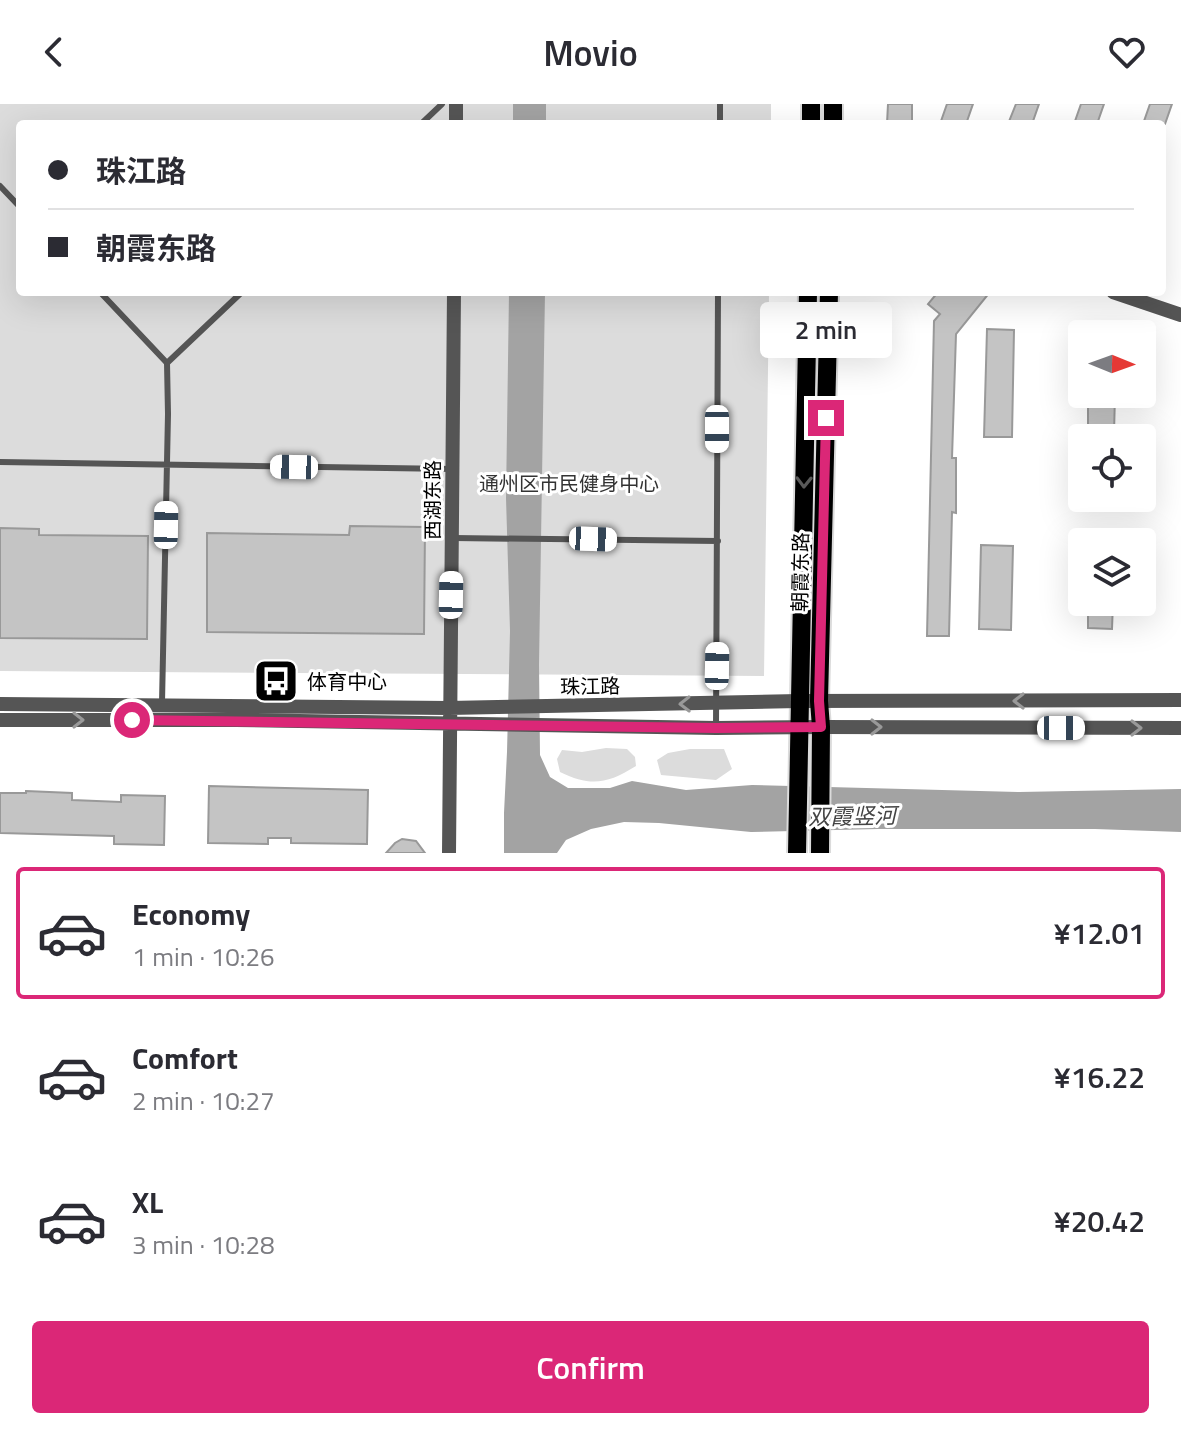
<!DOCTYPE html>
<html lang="en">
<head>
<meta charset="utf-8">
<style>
	body { margin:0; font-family:"Titillium Web","Noto Sans SC",sans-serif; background:#f7f7f7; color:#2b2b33; height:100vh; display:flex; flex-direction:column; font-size:30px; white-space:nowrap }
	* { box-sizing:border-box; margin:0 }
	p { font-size:26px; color:#7c7c81 }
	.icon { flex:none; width:44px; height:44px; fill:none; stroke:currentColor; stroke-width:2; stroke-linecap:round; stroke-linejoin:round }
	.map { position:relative; height:749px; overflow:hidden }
	.sheet { display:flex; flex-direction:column; background:#fff; flex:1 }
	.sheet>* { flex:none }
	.guide { position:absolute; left:16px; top:16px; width:1150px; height:176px; border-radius:8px; box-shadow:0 8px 32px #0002; display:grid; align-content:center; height:176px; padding:0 32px; background:#fff }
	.needle { width:52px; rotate:91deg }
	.buttons { position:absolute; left:1068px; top:216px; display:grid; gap:16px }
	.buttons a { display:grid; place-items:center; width:88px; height:88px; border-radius:8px; background:#fff; box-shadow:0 8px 32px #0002; font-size:40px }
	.end { position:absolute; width:36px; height:36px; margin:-18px; border:10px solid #db2777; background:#fff; box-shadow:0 0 0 4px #fff }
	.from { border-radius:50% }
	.bubble { position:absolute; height:56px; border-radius:8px; background:#fff; box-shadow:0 8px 32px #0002; font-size:26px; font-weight:600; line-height:56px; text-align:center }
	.car { position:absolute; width:24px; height:48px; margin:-24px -12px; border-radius:10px; box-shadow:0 0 6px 2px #0007; background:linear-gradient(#fff 24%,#345 0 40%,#fff 0 76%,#345 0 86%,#fff 0) }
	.guide b { display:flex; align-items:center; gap:28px; height:76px; font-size:30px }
	.guide b+b { border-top:2px solid #e1e1e2 }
	.guide i { width:20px; height:20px; background:#2b2b33 }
	ul { padding:14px 0 0; list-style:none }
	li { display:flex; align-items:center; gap:24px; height:132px; margin:0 16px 12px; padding:0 16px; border:4px solid transparent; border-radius:8px }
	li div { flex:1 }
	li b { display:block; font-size:30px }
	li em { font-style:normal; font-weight:600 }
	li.selected { border-color:#db2777 }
	li>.icon { width:72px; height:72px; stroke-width:1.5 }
	.cta { display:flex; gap:16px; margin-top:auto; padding:16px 32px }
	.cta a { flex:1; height:92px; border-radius:8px; background:#db2777; color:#fff; font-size:32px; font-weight:600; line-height:92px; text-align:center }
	header { display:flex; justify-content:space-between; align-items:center; height:104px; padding:0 32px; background:#fff; font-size:36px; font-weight:600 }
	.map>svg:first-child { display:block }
	.green { fill:#dcdcdc }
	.water { fill:#a3a3a3 }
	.building { fill:#c4c4c4; stroke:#999; stroke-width:2 }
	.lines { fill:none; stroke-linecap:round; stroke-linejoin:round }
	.primary-casing { stroke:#dbdbdb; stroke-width:22 }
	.service { stroke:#555; stroke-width:6 }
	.tertiary { stroke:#555; stroke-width:14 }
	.primary { stroke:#000; stroke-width:18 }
	.oneway { stroke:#595959 }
	.oneway2 { stroke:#999 }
	.route { stroke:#db2777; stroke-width:10 }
	.labels { text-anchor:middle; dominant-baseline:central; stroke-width:6; stroke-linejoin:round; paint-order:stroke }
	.park-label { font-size:20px; fill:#333; stroke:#fff }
	.street-label { font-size:20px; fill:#000; stroke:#fff }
	.poi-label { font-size:20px; fill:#000; stroke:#fff; text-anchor:start }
	.water-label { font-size:22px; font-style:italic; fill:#444; stroke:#fff }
</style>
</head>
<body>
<header><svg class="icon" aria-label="back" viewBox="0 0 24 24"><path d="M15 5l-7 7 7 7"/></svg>Movio<svg class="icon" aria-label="heart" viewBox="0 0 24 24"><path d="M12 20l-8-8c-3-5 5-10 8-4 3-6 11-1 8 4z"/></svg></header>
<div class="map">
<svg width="1181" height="749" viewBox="0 0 1181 749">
	<rect width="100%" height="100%" fill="#fff"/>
	<path class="green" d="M0,0h771v20h-751v168h749l-5,384 -764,-5z
		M606,644l21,1 8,8 1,9c-29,18 -45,21 -76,6l-3,-13 5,-9 20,2z
		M690,645h34l8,20 -16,11 -55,-5 -4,-15 11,-7z"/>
	<path class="water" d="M513,0h33v20h-33z
		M509,188h36l-6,373 1,90 10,22 18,11h42l22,-7 54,9 66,-5 267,7 162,-3v43l-86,-3h-217l-127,3 -92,-9 -35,-1 -33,7 -25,11 -9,13h-53v-40l3,-61 3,-121 -4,-133z"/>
	<path class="building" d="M888,0h24v20h-25z
		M947,0h26l-7,20h-26z
		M1016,0h23l-7,20h-24z
		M1081,0h23l-7,20h-23z
		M1150,0h22l-7,20h-22z
		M938,188h52l-34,42 -4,124h4v55l-4,-1 -3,124h-22l7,-315 6,-7 -12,-10z
		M987,225l27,1 -2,107h-28z
		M1088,290h27l-1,40h-26z
		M350,422l75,1 -1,107 -217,-2v-99l142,2z
		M0,424l39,1v6l109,1 -1,103 -147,-1z
		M981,441l32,1 -2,84 -32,-1z
		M1088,498h25l-1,27 -24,-1z
		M209,682l159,4 -1,54 -76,-1v-5h-23v6l-60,-1z
		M26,687l46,2v7l49,2v-7l44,1 -1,49 -50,-1v-8l-114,-3v-40h26z
		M402,735l14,2 9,12h-39l9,-10z"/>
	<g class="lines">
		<g class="primary-casing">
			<path id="primary" d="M811,20v-20
				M833,20v-20
				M797,749l11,-561
				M820,749l1,-126 -2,-26 10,-409"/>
		</g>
		<path class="service" d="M421,20l21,-20
			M720,20v-20
			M0,82l20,21
			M100,188l67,71 75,-71
			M0,358l452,7
			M454,434l264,3
			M162,599l6,-289 -1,-51
			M716,624l2,-436"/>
		<path class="tertiary" d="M456,20v-20
			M1113,188l68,23
			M0,600l449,4 350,-7 382,-1
			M0,616h236l480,8 105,-1 360,1
			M449,749l5,-561"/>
		<use href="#primary" class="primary"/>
	</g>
	<defs><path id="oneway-chevron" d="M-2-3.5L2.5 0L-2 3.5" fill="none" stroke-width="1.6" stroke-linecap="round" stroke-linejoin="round" transform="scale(2)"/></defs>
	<use class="oneway" href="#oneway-chevron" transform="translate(804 378) rotate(91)"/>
	<g class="oneway2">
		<use href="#oneway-chevron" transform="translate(1019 597) rotate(180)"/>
		<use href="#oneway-chevron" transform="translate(685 600) rotate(179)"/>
		<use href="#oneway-chevron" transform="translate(78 616)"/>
		<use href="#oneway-chevron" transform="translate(876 623)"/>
		<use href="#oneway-chevron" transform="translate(1136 624)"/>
	</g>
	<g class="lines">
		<path class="route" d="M132,616l584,8 105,-1 -2,-26 7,-283"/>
	</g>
	<defs>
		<g id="bus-square" transform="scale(2.3)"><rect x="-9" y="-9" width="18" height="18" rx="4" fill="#000" stroke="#fff"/><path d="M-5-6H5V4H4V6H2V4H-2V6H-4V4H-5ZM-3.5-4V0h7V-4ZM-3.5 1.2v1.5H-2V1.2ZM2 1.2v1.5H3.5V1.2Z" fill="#fff"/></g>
	</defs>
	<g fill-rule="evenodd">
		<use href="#bus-square" x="276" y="577"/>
	</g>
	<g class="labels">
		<g class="park-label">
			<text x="569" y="379">通州区市民健身中心</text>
		</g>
		<g class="street-label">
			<text transform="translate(432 396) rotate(-90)">西湖东路</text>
			<text transform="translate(800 468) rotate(-89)">朝霞东路</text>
			<text transform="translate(590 582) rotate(-1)">珠江路</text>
		</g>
		<g class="poi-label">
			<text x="307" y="577">体育中心</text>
		</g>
		<g class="water-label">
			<text transform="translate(852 712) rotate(-1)">双霞竖河</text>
		</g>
	</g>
</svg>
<div class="buttons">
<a><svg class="needle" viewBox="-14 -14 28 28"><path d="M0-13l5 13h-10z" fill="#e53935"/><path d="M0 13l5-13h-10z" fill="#7c7c81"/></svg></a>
<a><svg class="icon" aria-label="locate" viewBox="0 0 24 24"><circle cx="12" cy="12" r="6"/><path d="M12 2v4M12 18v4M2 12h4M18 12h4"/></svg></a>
<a><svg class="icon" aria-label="layers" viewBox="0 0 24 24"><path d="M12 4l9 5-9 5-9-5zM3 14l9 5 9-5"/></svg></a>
</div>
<i class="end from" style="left:132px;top:616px"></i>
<i class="end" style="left:826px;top:314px"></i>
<div class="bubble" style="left:760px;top:198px;width:132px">2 min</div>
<i class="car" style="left:717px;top:325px;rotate:180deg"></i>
<i class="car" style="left:294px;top:363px;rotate:271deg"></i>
<i class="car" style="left:166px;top:421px;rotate:1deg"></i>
<i class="car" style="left:593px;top:435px;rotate:92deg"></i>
<i class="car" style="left:451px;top:491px;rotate:1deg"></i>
<i class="car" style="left:717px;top:562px;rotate:1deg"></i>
<i class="car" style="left:1061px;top:624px;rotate:90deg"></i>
<div class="guide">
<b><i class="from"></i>珠江路</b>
<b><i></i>朝霞东路</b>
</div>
</div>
<section class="sheet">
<ul>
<li class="selected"><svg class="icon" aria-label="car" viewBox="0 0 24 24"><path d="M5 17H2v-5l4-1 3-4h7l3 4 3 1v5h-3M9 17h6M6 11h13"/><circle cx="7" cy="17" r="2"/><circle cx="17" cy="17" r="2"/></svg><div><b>Economy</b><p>1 min · 10:26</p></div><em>¥12.01</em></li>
<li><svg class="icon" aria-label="car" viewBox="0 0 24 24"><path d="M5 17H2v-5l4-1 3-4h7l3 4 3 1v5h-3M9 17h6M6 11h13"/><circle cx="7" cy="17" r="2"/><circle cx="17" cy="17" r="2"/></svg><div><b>Comfort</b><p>2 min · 10:27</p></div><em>¥16.22</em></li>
<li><svg class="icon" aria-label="car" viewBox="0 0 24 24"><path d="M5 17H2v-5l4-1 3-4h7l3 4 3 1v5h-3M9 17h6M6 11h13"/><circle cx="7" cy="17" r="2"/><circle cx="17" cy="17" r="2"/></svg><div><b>XL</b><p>3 min · 10:28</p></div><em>¥20.42</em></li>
</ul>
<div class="cta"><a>Confirm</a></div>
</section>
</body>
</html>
